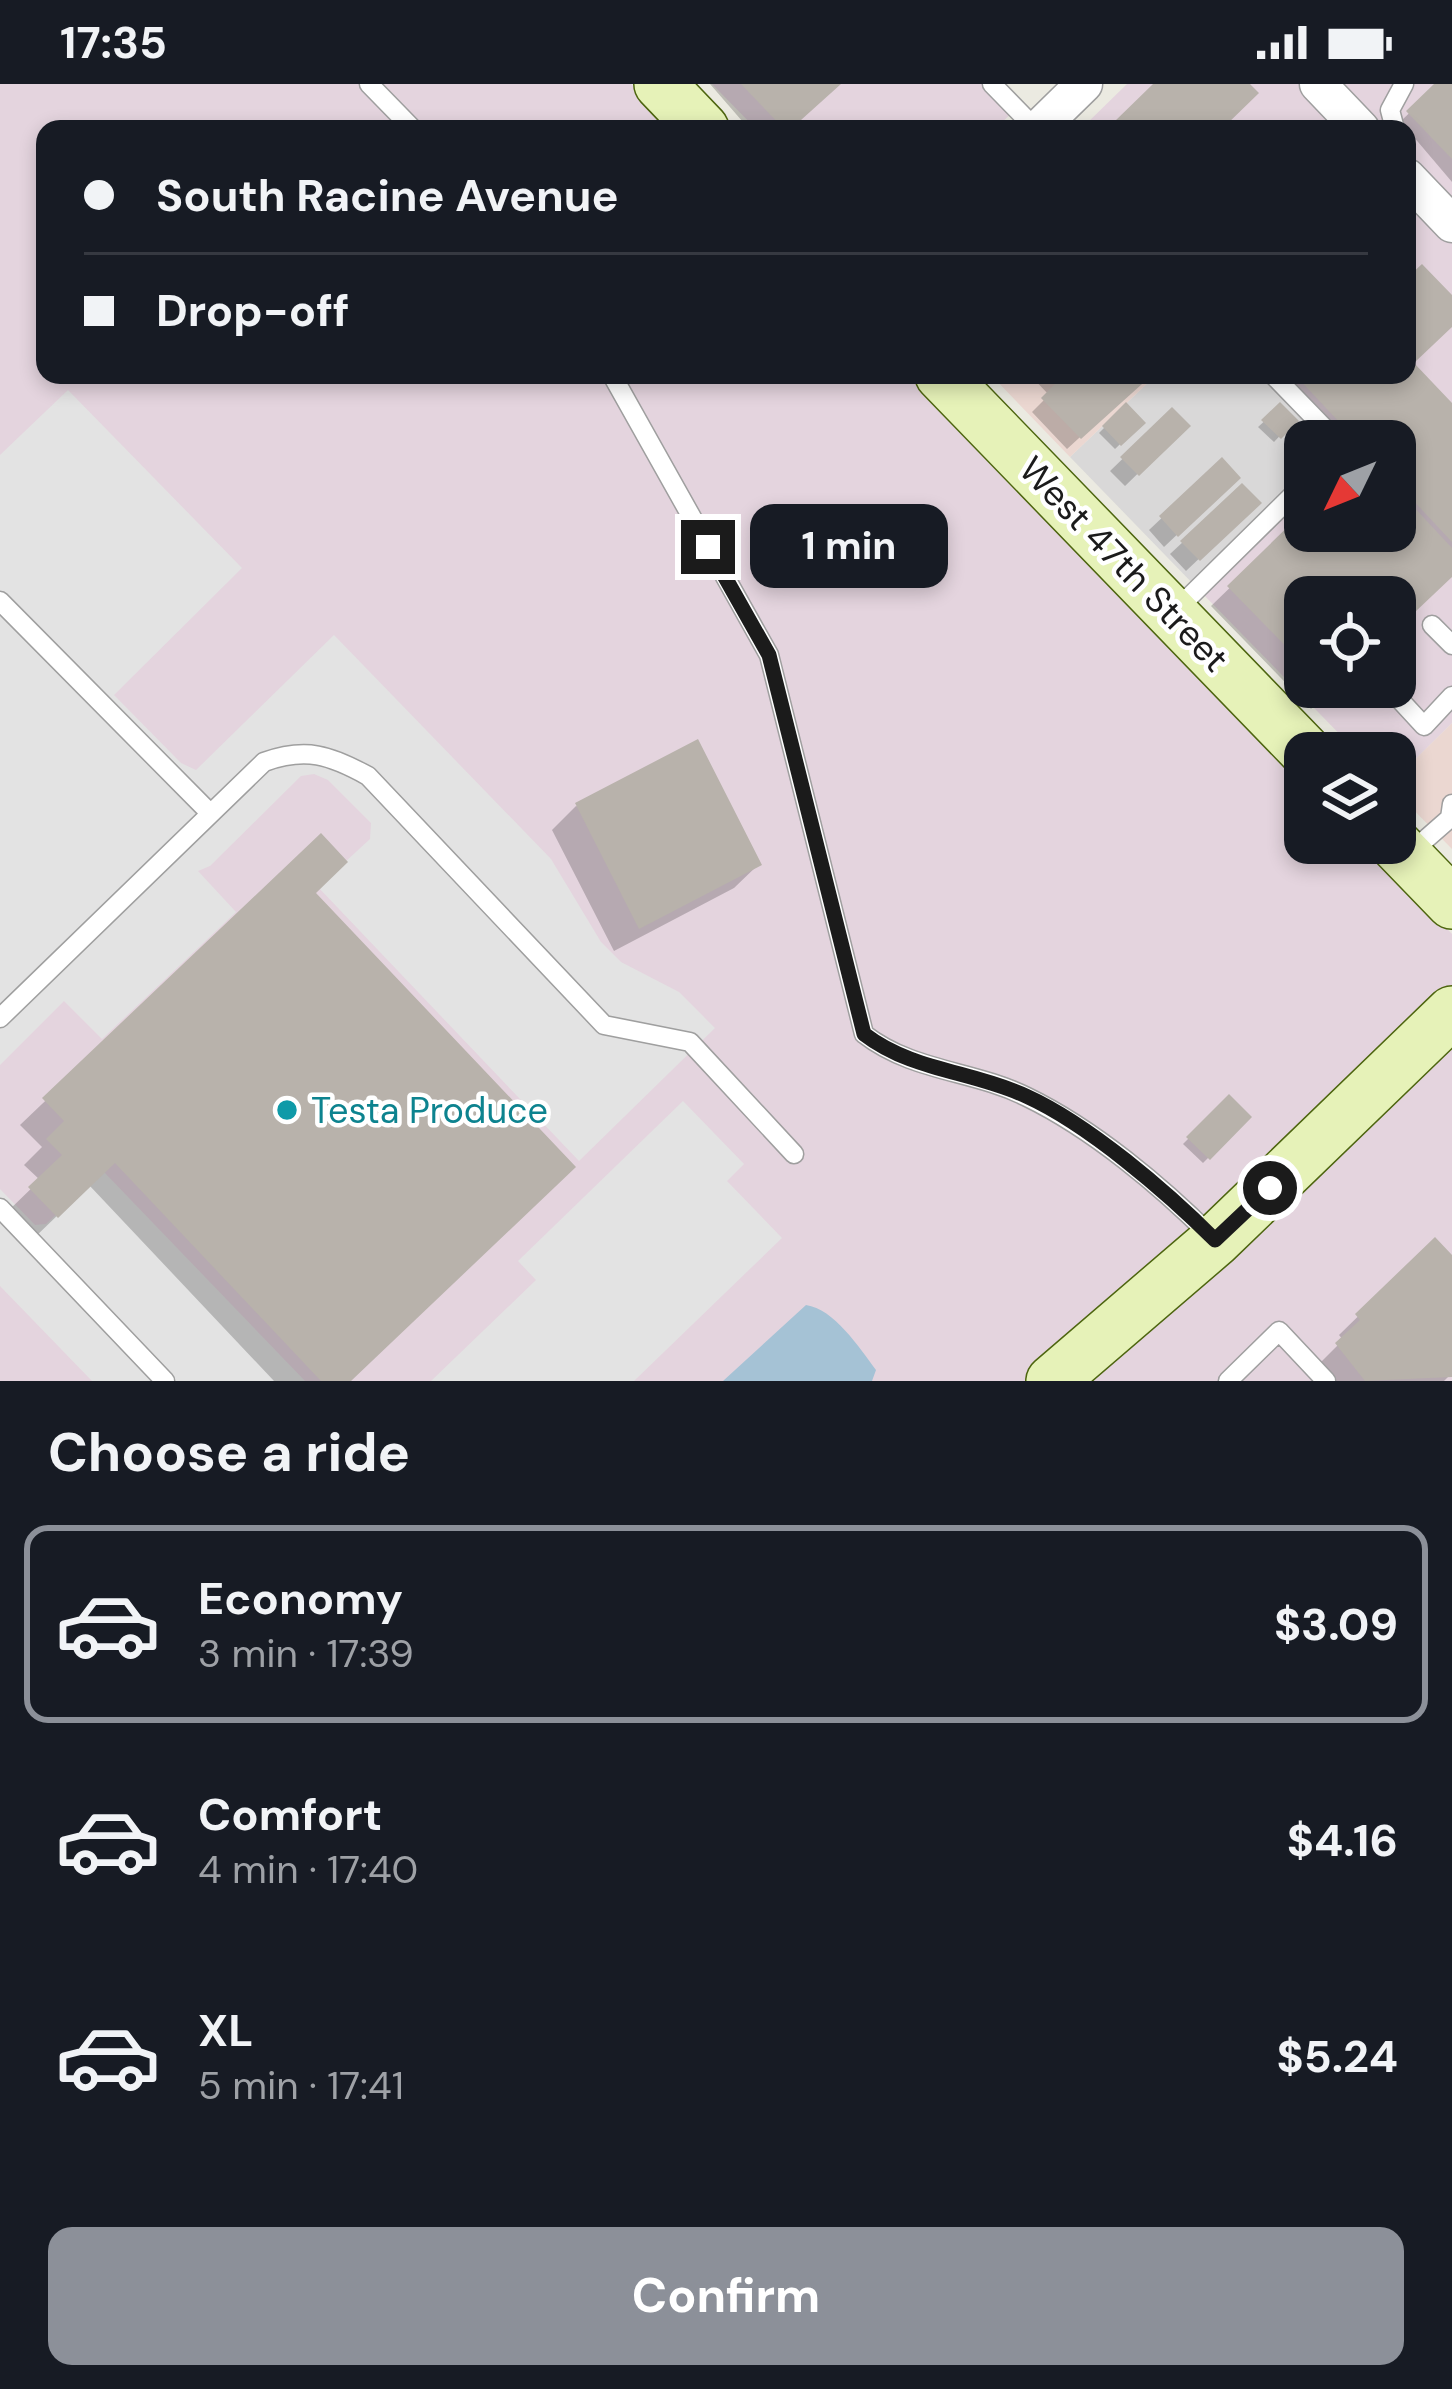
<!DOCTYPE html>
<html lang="en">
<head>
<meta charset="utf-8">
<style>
	body { margin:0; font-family:"DM Sans",sans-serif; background:#242831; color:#f1f3f6; height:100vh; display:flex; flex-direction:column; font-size:45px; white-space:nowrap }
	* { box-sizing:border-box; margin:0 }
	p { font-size:39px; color:#9ea1a6 }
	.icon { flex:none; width:66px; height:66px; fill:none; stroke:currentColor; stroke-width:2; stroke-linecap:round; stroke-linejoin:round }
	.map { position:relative; height:1297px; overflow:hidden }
	.details { display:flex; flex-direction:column; background:#171b24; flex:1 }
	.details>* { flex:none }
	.guide { position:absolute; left:36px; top:36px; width:1380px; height:264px; border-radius:24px; box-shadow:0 6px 18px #0003; display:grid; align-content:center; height:264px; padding:0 48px; background:#171b24 }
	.needle { width:78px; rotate:227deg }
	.controls { position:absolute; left:1284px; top:336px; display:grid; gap:24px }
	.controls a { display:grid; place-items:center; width:132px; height:132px; border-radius:24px; background:#171b24; box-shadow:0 6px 18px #0003; font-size:60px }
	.end { position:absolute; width:54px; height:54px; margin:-27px; border:15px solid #1b1b1b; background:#fff; box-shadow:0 0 0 6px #fff }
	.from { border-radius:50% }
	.bubble { position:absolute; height:84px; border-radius:24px; background:#171b24; box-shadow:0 6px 18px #0003; font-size:39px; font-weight:700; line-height:84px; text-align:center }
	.guide b { display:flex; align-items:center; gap:42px; height:114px; font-size:45px }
	.guide b+b { border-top:3px solid #363941 }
	.guide i { width:30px; height:30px; background:#f1f3f6 }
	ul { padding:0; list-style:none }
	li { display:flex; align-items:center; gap:36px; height:198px; margin:0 24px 18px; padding:0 24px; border:6px solid transparent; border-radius:24px }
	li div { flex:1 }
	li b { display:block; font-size:45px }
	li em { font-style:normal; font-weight:700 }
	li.current { border-color:#8c9099 }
	li>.icon { width:108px; height:108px; stroke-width:1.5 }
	h2 { padding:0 48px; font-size:54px; line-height:144px }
	.button { display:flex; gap:24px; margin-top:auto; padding:24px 48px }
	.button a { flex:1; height:138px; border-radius:24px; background:#8c9099; color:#fff; font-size:48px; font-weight:700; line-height:138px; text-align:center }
	.status { display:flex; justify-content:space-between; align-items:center; height:84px; padding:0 60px; background:#171b24; direction:ltr }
	.status svg { height:33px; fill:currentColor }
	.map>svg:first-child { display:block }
	.residential { fill:#d9d8d8 }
	.commercial { fill:#ebd7d1 }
	.industrial { fill:#e4d4de; fill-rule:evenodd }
	.parking { fill:#e3e3e3 }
	.water { fill:#a5c2d5 }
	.shadow { fill:#0003 }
	.building { fill:#b8b2ab }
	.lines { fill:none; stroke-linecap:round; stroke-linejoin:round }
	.lane-casing { stroke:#9f9f9f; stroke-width:21 }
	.street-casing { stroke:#9f9f9f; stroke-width:39 }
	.secondary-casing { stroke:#4d650f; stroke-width:54 }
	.lane { stroke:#fff; stroke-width:18 }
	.street { stroke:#fff; stroke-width:36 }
	.secondary { stroke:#e6f2b8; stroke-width:51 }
	.route { stroke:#1b1b1b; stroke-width:15 }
	.culture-dot { fill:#0f9aa8; stroke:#fff; stroke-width:4.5 }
	.labels { text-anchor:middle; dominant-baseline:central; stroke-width:9; stroke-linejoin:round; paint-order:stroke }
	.street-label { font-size:36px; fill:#1b1b1b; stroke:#fff }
	.culture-label { font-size:36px; fill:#0d838f; stroke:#fff; text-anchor:start }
</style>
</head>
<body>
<div class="status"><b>17:35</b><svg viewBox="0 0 49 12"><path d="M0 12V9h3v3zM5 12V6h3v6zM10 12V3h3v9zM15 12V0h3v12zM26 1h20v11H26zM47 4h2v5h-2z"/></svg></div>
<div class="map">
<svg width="1452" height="1297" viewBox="0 0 1452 1297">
	<rect width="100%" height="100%" fill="#ebeae1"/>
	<path class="residential" d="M1156,291h117l64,66h-32v42l-107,106 -128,-132z"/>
	<path class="commercial" d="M991,291h165l-86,82z
		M1452,639v126l-57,-58v-12z"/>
	<path class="industrial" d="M0,0h631l44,45h-630v246h869l391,406v62h60l87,91v447h-1452z
		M712,0h280l24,25 -21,20h-239z
		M1127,0h325v639l-57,56v-26h-37l-160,-164 107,-106v48h90v-90h-58l-63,-66h133v-246h-326zM1305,513h90v90h-90z"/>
	<path class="parking" d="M68,306l174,178 -128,127 67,68 15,7 138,-135 217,224 50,83 20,20 58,30 36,36 -136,133 -261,-274 52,-48 1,-16 -43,-43 -14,-6 -13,2 -91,90 -12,5 38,41 -134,127 -38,-38 -64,64v-610z
		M683,1017l61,63 -17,17 55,57 -148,143h-203l105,-101 -18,-19z
		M103,1087l202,210h-213l-92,-95v-97l35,36 11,-1z"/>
	<path class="water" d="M806,1221c28,4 53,42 70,65l-4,11h-149z"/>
	<path class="shadow" d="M710,0h127l-49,45h-39z
		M1439,0h13v98l-45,-53 -10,-4z
		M1407,198l45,17v25l-41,39 41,44v166l-57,55v-31h-90v90h28l-22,22 -100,-103 94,-91v16h90v-90h-60l-62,-66h134z
		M1030,291h118l-81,74 -35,-37 17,-17z
		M1126,322l16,17 -27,26 -16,-16z
		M1280,323l14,14 -20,21 -16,-15z
		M1172,327l15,15 -62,60 -15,-15z
		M1222,377l15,17 -73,69 -15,-17z
		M1242,403l16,16 -72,68 -16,-17z
		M576,722l183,58 -25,24 -120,63 -62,-121z
		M321,754l-9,56 236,298 -200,189h-74l-185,-196 -57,55 -26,-27 34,-33 -16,-15 18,-18 -22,-22z
		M1229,1014l19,20 -45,45 -20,-19z
		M1435,1157l17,18v114l-8,8h-108l-17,-17 24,-24 -4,-5z"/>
	<path class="building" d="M741,0h100l-50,45h-7z
		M1153,0h97l9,9 -37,36h-102l-6,-7z
		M1434,0h18v75l-46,-48z
		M1422,180l30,31v32l-38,36 38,40v139l-57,-61v-40h-38l-62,-66h112v-97z
		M1053,291h99l-71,64 -40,-41 17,-17z
		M1126,318l20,21 -25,23 -19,-20z
		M1280,318l19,19 -18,18 -20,-19z
		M1172,323l19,19 -52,50 -19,-19z
		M1222,373l19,21 -63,59 -19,-21z
		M1242,399l20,20 -62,58 -20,-20z
		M1395,403l57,61v29l-57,54v-34h-90v69l-78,-80 78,-76v21h90z
		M698,655l64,126 -123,64 -64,-126z
		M321,749l27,29 -32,31 260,274 -225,214h-30l-206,-218 -57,55 -30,-31 34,-32 -16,-16 18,-18 -22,-23z
		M1229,1010l23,23 -42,43 -24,-23z
		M1435,1153l17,18v122l-87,4 -30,-38 25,-23 -5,-6z"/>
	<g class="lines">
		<g class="lane-casing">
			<path id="lane" d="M369,0l44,45
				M992,0l44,45
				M1395,45l-5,-19 14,-26
				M612,291l157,280 95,379c49,38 109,36 163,63 66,32 134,89 185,140
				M1273,291l64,66
				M0,517l208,210
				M1176,526l129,-127
				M1432,541l20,20
				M1388,603l36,39 28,-30
				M1410,769l40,-35 2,-14
				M0,934l264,-256c42,-15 66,-7 104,14l236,249 86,17 104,112
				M0,1124l165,173
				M1228,1297l51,-50 47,50"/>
		</g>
		<g class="street-casing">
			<path id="street" d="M1318,0l43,45
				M1038,45l46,-45
				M1407,93l45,47"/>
		</g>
		<g class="secondary-casing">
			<path id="secondary" d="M660,0l43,45
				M941,291l366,378
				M1394,759l58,60
				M1052,1297l163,-140 237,-229"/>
		</g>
		<use href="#lane" class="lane"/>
		<use href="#street" class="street"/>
		<use href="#secondary" class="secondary"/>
	</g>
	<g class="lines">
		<path class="route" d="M708,463l61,108 95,379c48,37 108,37 162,62 62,28 141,96 189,144l55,-52"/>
	</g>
	<circle class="culture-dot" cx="287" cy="1026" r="12"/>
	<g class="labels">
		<g class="street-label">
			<text transform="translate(1124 480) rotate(46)">West 47th Street</text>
		</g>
		<g class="culture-label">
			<text x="311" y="1026">Testa Produce</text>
		</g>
	</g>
</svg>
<div class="controls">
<a><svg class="needle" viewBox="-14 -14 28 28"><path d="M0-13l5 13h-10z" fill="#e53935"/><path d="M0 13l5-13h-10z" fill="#9ea1a6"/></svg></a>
<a><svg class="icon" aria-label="locate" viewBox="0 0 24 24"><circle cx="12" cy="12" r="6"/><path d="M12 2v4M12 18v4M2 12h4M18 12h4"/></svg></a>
<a><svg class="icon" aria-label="layers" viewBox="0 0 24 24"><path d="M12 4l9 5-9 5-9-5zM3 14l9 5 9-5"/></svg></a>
</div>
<i class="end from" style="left:1270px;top:1104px"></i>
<i class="end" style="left:708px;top:463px"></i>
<div class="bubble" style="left:750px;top:420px;width:198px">1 min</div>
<div class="guide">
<b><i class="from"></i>South Racine Avenue</b>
<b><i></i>Drop-off</b>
</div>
</div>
<section class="details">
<h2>Choose a ride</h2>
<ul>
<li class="current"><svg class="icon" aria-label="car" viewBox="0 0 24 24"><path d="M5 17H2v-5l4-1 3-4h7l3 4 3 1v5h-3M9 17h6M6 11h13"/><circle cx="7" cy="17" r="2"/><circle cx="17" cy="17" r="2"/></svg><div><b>Economy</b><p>3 min · 17:39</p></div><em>$3.09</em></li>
<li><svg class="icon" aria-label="car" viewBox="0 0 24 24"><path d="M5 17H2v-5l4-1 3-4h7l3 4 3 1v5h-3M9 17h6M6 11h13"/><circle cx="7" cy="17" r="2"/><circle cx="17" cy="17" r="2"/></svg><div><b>Comfort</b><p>4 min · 17:40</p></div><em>$4.16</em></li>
<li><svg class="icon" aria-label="car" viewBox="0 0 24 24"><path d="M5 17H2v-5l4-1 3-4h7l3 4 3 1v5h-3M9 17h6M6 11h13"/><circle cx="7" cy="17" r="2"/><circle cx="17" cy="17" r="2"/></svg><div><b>XL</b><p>5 min · 17:41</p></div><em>$5.24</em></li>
</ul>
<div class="button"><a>Confirm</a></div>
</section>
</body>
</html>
